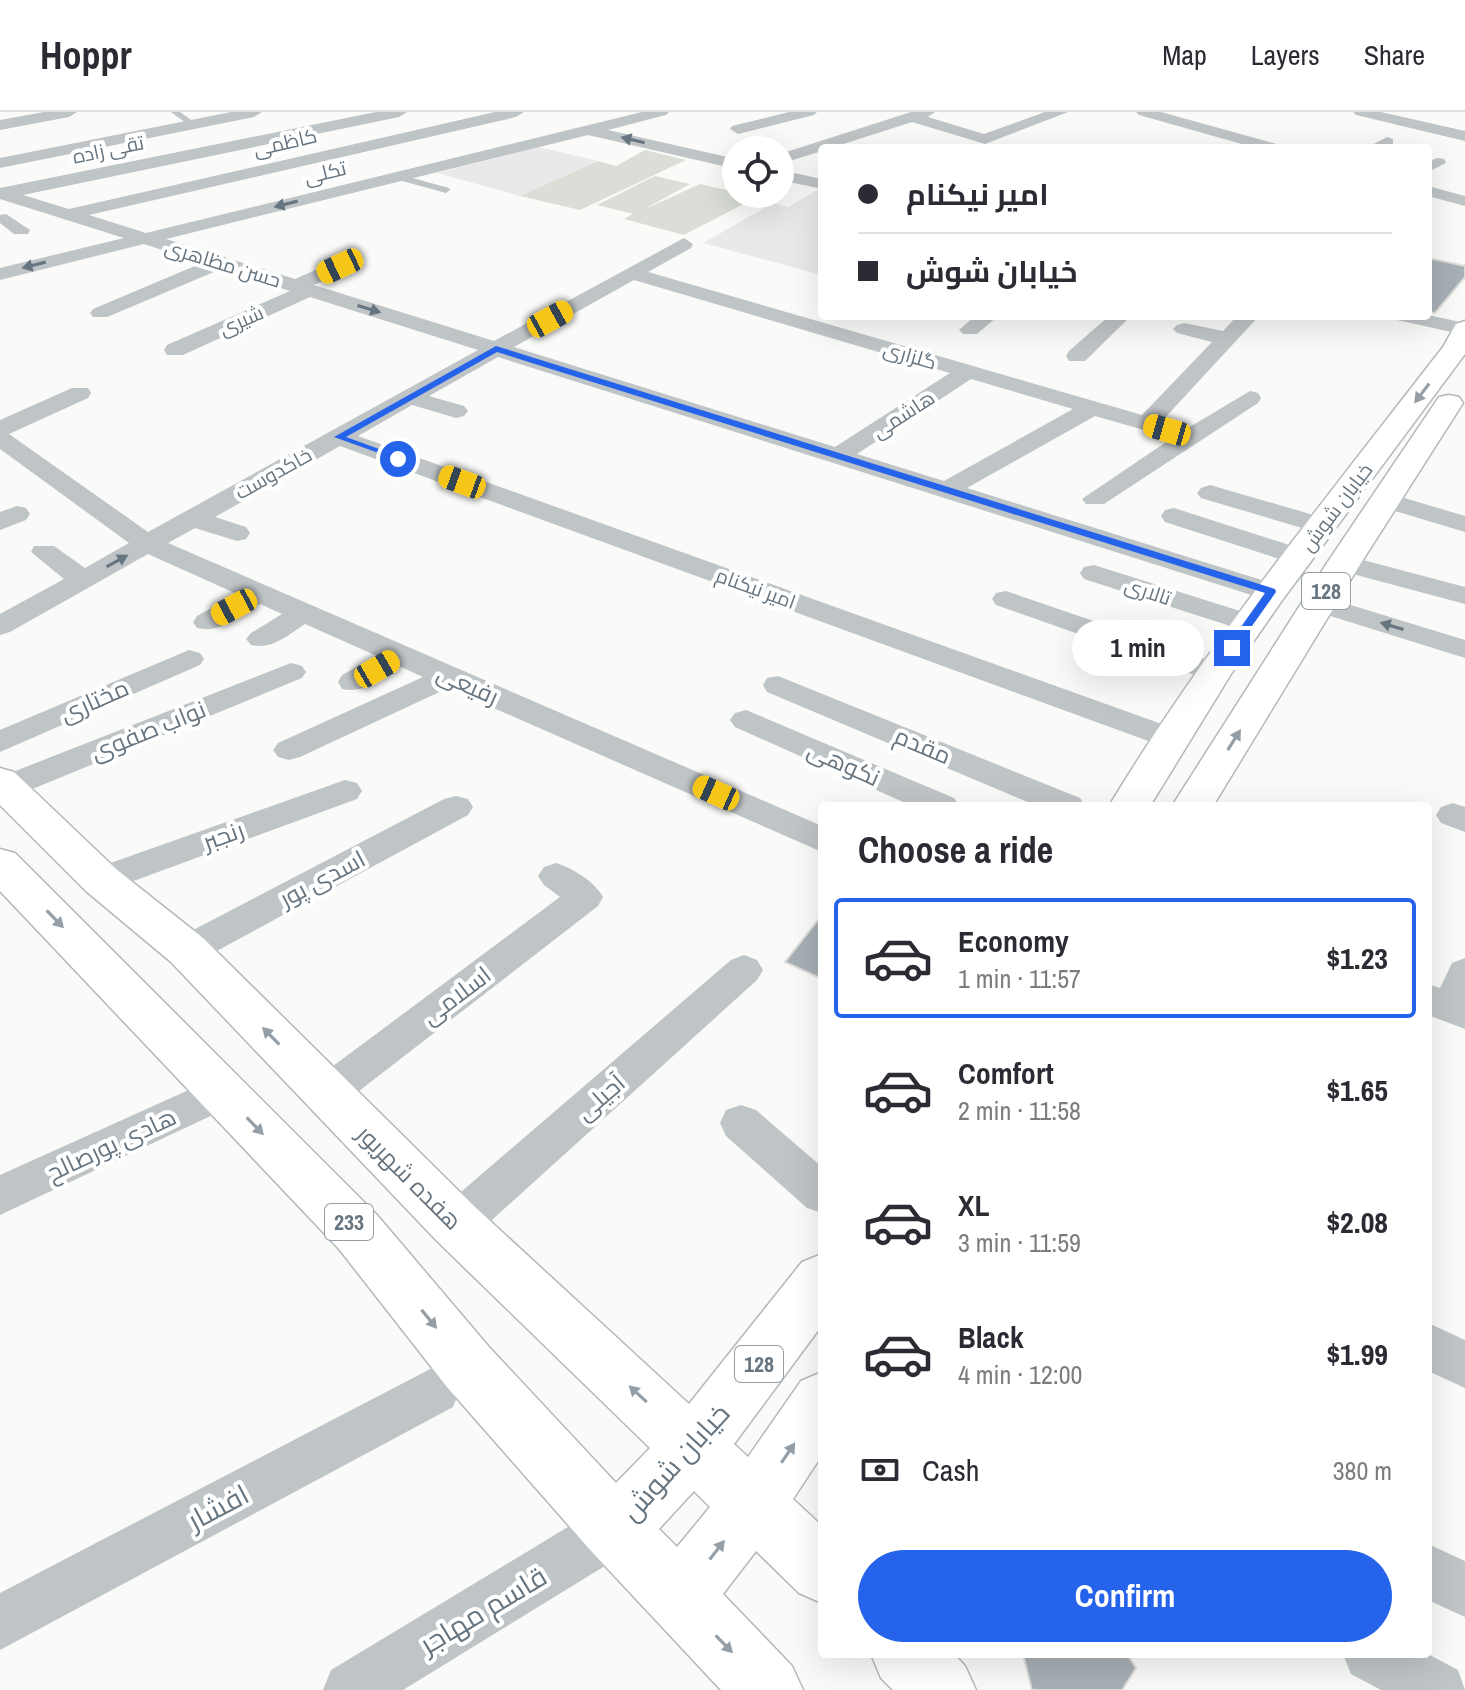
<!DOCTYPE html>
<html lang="en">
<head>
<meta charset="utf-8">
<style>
	body { margin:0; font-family:"Archivo Narrow",Cairo,sans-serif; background:#f7f7f7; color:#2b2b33; height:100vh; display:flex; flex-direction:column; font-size:30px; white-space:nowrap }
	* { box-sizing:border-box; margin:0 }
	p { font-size:26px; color:#7c7c81 }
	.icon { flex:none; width:44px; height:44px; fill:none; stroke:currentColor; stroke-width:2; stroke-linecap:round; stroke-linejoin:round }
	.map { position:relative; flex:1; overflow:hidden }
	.sheet { position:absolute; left:818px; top:690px; width:614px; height:856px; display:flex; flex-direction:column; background:#fff; border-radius:8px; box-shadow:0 8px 32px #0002 }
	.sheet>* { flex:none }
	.hud { position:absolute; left:818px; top:32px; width:614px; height:176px; border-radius:8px; box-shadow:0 8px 32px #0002; display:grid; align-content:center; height:176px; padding:0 40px; background:#fff }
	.fabs { position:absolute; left:722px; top:24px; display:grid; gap:16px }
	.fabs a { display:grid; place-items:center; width:72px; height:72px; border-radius:50%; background:#fff; box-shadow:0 8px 32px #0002; font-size:40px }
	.end { position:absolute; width:36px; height:36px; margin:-18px; border:10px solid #2563eb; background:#fff; box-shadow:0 0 0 4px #fff }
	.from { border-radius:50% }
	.bubble { position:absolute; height:56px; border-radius:28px; background:#fff; box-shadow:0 8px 32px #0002; font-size:26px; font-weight:700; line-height:56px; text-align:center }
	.car { position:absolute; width:24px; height:48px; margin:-24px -12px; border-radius:10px; box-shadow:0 0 6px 2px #0007; background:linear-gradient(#f5c518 24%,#345 0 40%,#f5c518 0 76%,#345 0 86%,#f5c518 0) }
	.hud b { display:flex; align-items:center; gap:28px; height:76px; font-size:30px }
	.hud b+b { border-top:2px solid #e1e1e2 }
	.hud i { width:20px; height:20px; background:#2b2b33 }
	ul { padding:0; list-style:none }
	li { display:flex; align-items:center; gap:24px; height:120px; margin:0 16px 12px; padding:0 24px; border:4px solid transparent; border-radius:8px }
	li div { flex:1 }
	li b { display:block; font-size:30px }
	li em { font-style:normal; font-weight:700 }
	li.active { border-color:#2563eb }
	li>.icon { width:72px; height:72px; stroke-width:1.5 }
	h2 { padding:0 40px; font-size:36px; line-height:96px }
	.pay { display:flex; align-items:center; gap:20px; height:88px; padding:0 40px; font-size:30px }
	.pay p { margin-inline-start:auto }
	.cta { display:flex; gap:16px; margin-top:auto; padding:16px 40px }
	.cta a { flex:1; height:92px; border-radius:48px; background:#2563eb; color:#fff; font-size:32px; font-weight:700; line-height:92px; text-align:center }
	header { display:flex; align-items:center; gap:48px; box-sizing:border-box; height:112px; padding:0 40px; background:#fff; border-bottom:2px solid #e1e1e2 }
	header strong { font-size:38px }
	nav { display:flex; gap:44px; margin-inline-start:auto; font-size:28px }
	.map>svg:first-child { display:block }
	.built { fill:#e8e9e8 }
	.green { fill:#daded7 }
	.building { fill:#a6afb4; stroke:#dcdcda; stroke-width:2 }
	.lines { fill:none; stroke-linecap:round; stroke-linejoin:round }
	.primary-casing { stroke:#b3b8bc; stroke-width:3 }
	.lane { fill:#bfc4c7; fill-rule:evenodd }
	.street { fill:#bfc4c7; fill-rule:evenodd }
	.primary { fill:#fff; fill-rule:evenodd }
	.oneway { fill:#667580 }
	.oneway2 { fill:#949ea6 }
	.route { fill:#2563eb }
	.labels { text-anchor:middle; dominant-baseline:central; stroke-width:8; stroke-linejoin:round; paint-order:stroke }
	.far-street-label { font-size:20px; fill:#667580; stroke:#fff }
	.shield { fill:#fff; stroke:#949ea6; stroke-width:2 }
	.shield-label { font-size:22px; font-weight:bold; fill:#667580 }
	.street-label { font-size:24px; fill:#667580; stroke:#fff }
	.near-street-label { font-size:28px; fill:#667580; stroke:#fff }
</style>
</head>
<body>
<header>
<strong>Hoppr</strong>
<nav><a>Map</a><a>Layers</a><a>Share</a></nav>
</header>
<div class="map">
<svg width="1465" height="1578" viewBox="0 0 1465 1578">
	<rect width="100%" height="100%" fill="#fafaf8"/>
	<path class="built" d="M539,35l59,14 -78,35 -83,-23z
		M819,77l3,1v85l-119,-32 70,-40 15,4z"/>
	<path class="green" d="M645,38l41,10 -106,50 -60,-14 78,-35 18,5z
		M655,64l35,8 -47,26 57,-26 57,13 -73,38 -60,-16 9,-5 -36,-9z"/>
	<path class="building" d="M1428,146l37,8v11l-30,36 -7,-1z
		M822,803v64l-37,-17z
		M1023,1542h104l9,14 -14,22h-90z"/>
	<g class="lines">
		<g class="primary-casing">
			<path id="primary" d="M1465,209v33l-182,245 -52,75 -81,132h-41c98,-162 218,-309 334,-459l13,-23z
				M1449,283l10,2 4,6 -102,160 -148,243h-41l155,-243 108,-160 4,-6z
				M0,656l14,4 102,97 87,69 272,269 214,197 113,-142 20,-8v71l-88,119 14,13 53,-76 21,-9v83l-29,44 29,27v77l-23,-10 -43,-42 -33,43 69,72 11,24h-82l-129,-138 -145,-165 -108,-138 -339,-358v-42l15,4 362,362 112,132 127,136 34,-35 -213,-207 -266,-279 -85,-71 -86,-86zM694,1379l16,16 -33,40 -18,-18z
				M871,1542h83l11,12 11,24h-83l-12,-12z"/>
		</g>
		<path class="lane" d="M171,0h9l17,12 -7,2z
			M398,62l51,14 1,2 -4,3 -51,-14z"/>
		<path class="street" d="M44,0h33l-8,5 -69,13v-10z
			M231,0h31l-8,5 -254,51v-10z
			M376,0h31l-8,5 -376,78 46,14 426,-97h29l-8,5 -427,98 57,18 496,-121h27l-3,3 -58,15 128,29v10l-148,-34 -422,104 129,40 38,-17h14l3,4 -3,4 -33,15 180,56 190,-103 9,6 -2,4 -43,24 494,143 70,-73 -35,-9 -4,-4 4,-4 7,-2 39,8 14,-15h22l-97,105 26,7 62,-37 8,2 3,5 -3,5 -154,101h-18l-4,-5 90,-61 -77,-22 -128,72 314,98 4,6 -4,6 -10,2 -10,-2 -763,-241 -69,39 35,10 4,5 -4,5 -8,2 -44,-13 -54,31 826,296 5,7 -5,7 -11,3 -11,-3 -822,-300 -125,71 31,10 4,6 -4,6 -9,2 -42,-13 -27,15 654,283v26l-374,-164 -148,69 -11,3 -11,-3 -5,-7 5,-7 145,-66 -22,-10c-18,11 -37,27 -59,22l-4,-7 4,-7 35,-19 -72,-32c-17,11 -33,26 -54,21l-5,-6 5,-6 31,-19 -22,-10c-19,11 -41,30 -63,24l-4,-6 4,-6 40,-22 -89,-40 -138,78 -10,3v-21l64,-35 -33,-27 3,-6h20l31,22 44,-25 -129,-94v-29l72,-32h16l3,5 -3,5 -79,36 139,98 330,-182 -168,-53 -127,58h-16l-3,-5 3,-5 123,-54 -69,-22 -114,48h-14l-3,-4 3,-4 109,-46 -58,-19 -144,36v-12l124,-30 -124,-39v-11zM634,168l316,93 -115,74 -321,-100zM971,267l102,30 -129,72 -87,-27z
			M789,0h28l-3,3 -76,19 -8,-5 2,-3z
			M911,0h24l-7,5 56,17 61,-22h23l-83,32 -73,-22 -81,26h-9v3l-42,13v-10z
			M1136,0h25l119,33 2,3h-26l-117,-33z
			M1353,0h28l84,19v10l-109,-26z
			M1387,25l6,2v6l-27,3z
			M1438,46l6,1 2,4 -18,9v-11z
			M780,58l42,9v10l-42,-9z
			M1428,74l37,10v10l-37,-10z
			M6,102l24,16 -2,4h-14l-14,-11v-8z
			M1428,203l37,8v12l-68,-15 -3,-4z
			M975,204h23l-21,18h-14l-4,-4z
			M1109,204h22l-46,45h-16l-3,-5 3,-5z
			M1210,373l121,35 4,6 -4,6 -9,2 -121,-36 -4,-5 4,-5z
			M1384,380l81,24v16l-90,-27 -4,-5 4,-5z
			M17,394l9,2 4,6 -4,6 -26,10v-18z
			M1174,396l134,43 4,6 -4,6 -10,2 -133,-43 -4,-6 4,-6z
			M1344,443l121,32v17l-131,-35 -4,-6 4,-6z
			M1094,453l165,52 4,6 -4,6 -10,3 -165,-53 -4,-6 4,-6z
			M1006,479l219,75 4,6 -4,6 -11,3 -11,-3 -207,-73 -4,-6 4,-6z
			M1318,483l147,45v18l-157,-49 -4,-6 4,-6z
			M189,538l11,3 4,6 -4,6 -200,87v-22z
			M291,551l11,3 4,6 -4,6 -284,117 -18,1v-19z
			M778,564l302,122 5,8h-48l-270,-114 -4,-7 4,-7z
			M746,598l208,88 5,8h-47l-177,-79 -5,-7 5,-7z
			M345,668l12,3 5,8 -5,8 -256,94 -13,-4 -5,-9 5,-9z
			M456,684l12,3 5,8 -5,8 -268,145 -13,4 -13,-4 -6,-10 6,-10 270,-141z
			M1453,691l12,4v25l-24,-9 -5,-8 5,-8z
			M556,751c18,6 38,18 47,34l-5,9 -257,199 -14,5 -14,-5 -6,-12 6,-12 247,-184 -16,-12 -6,-9 6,-9z
			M744,843l13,5 6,10 -6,10 -285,258 -16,6 -16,-6 -6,-14 6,-14 291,-250z
			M1465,846v71l-37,-14v-31l12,4 12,-25z
			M222,963l14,5 6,12 -6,12 -236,111v-40z
			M741,993l15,5 66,57v46l-15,-5 -81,-72 -6,-13 6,-13z
			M1428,1211l37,17v48l-37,-17z
			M436,1254l17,7 7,17 -7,17 -453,243v-57z
			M615,1391l19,7 7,19 -7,19 -231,142h-80l8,-20 265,-160z
			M1428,1432l37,17v56l-37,-17z
			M1343,1542h85l30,16 7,20h-84l-30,-16z"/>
		<use href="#primary" class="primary"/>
	</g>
	<defs><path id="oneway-solid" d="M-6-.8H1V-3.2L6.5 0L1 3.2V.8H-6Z" transform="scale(2)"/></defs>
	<g class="oneway">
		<use href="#oneway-solid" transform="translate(633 28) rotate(-167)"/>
		<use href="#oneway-solid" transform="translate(286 92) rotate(166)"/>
		<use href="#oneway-solid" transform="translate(34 153) rotate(166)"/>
		<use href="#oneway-solid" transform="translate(369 197) rotate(17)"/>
		<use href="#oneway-solid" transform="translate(117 449) rotate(-29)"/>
		<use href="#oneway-solid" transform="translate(1392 514) rotate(-163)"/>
	</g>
	<g class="oneway2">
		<use href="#oneway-solid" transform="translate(1422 281) rotate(127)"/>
		<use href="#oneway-solid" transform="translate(1234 628) rotate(-58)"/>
		<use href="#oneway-solid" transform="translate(55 807) rotate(46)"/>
		<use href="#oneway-solid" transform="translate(271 924) rotate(-134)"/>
		<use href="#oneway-solid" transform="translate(255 1014) rotate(46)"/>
		<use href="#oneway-solid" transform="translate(429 1207) rotate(51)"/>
		<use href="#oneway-solid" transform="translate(638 1282) rotate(-137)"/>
		<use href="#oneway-solid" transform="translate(788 1341) rotate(-56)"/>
		<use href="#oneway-solid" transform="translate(717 1438) rotate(-52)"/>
		<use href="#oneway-solid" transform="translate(724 1532) rotate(46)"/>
	</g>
	<path class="route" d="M496,234l779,243 1,3 -41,58h-7l-2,-2 39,-55 -768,-241 -151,85 55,20v4l-67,-24z"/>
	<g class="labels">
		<g class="far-street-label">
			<text transform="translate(285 30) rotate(-13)">کاظمی</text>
			<text transform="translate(108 37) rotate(-12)">تقی زاده</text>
			<text transform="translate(325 60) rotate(-14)">تکلی</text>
			<text transform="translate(223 151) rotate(17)">حسن مظاهری</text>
			<text transform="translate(241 208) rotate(-24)">شیری</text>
			<text transform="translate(910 243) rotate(16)">گلزاری</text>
			<text transform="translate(903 302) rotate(-33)">هاشمی</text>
			<text transform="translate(273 361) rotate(-29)">خاکدوست</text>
			<text transform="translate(1336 395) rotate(-53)">خیابان شوش</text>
			<text transform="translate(756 476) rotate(20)">امیر نیکنام</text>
			<text transform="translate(1148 479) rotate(18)">تالاری</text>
		</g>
		<g class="shield">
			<rect x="1302" y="461" width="48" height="36" rx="6"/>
			<rect x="325" y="1092" width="48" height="36" rx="6"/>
			<rect x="735" y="1234" width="48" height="36" rx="6"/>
		</g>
		<g class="shield-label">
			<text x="1326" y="479">128</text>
			<text x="349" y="1110">233</text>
			<text x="759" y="1252">128</text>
		</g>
		<g class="street-label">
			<text transform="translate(468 572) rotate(24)">رفیعی</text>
			<text transform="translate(94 588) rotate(-24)">مختاری</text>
			<text transform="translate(148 618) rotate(-22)">نواب صفوی</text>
			<text transform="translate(923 633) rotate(23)">مقدم</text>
			<text transform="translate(844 651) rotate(24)">نکوهی</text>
			<text transform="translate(223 723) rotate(-20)">رنجبر</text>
			<text transform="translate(322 766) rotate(-28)">اسدی پور</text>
			<text transform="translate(456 883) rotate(-37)">اسلامی</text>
			<text transform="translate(600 985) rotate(-41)">آجیلی</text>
			<text transform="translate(111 1032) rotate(-25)">هادی پورصالح</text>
			<text transform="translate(410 1065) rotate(45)">هفده شهریور</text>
		</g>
		<g class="near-street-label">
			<text transform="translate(675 1350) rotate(-48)">خیابان شوش</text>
			<text transform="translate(218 1395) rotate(-28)">افشار</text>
			<text transform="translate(483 1498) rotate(-31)">قاسم مهاجر</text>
		</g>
	</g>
</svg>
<div class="fabs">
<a><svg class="icon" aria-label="locate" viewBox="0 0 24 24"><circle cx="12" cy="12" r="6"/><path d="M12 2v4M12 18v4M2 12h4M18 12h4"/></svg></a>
</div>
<i class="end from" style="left:398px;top:347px"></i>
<i class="end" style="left:1232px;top:536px"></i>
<div class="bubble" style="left:1072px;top:508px;width:132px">1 min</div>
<i class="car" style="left:340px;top:154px;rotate:245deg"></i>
<i class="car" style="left:550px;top:207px;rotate:61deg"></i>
<i class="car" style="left:1167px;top:318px;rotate:286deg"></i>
<i class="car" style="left:462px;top:370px;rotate:290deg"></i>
<i class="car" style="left:234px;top:495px;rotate:242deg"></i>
<i class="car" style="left:377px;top:557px;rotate:60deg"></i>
<i class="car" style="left:716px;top:681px;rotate:294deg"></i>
<div class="hud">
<b><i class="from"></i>امیر نیکنام</b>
<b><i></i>خیابان شوش</b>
</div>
<section class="sheet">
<h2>Choose a ride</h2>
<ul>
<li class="active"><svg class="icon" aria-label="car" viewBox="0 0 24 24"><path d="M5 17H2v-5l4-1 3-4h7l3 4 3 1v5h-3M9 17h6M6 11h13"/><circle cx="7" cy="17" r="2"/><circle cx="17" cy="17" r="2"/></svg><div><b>Economy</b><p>1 min · 11:57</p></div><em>$1.23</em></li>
<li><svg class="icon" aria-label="car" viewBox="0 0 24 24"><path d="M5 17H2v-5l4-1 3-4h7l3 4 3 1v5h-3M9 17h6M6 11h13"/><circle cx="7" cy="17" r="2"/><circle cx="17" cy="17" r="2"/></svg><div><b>Comfort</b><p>2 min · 11:58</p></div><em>$1.65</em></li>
<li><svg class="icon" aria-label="car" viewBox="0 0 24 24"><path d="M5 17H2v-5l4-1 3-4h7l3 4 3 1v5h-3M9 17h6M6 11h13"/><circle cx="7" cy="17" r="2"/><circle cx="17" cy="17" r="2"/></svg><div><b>XL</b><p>3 min · 11:59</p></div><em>$2.08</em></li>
<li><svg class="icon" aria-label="car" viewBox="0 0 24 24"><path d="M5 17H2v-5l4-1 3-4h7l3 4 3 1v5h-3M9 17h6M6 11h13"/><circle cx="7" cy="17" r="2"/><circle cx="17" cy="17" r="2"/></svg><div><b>Black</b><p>4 min · 12:00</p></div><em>$1.99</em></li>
</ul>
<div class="pay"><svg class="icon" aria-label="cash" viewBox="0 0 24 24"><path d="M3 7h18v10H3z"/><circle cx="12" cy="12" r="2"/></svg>Cash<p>380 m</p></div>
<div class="cta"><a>Confirm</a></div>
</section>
</div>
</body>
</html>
